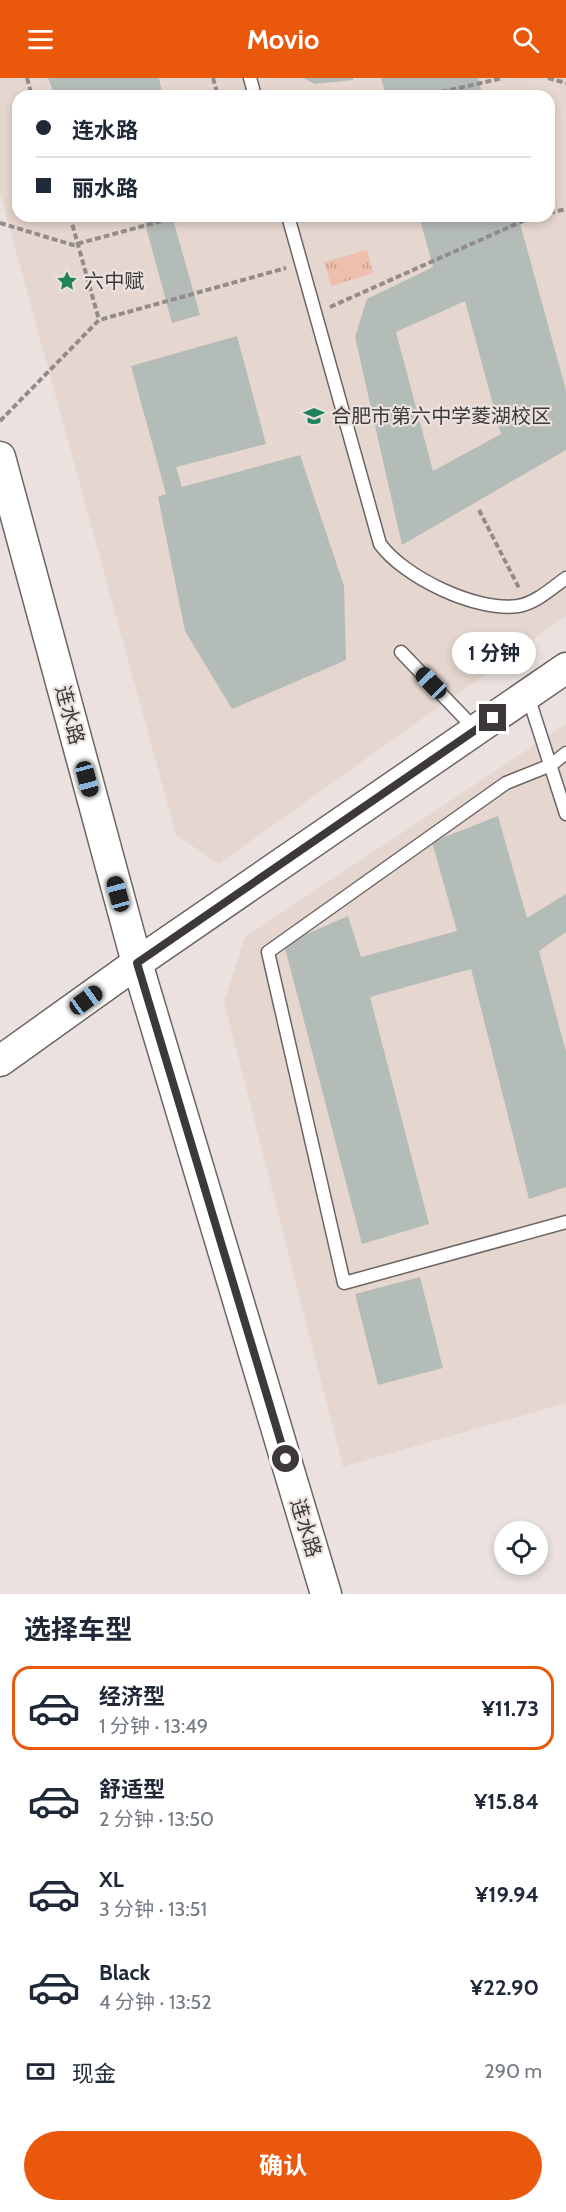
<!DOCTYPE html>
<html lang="zh">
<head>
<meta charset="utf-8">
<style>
	body { margin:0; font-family:Cabin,"Noto Sans SC",sans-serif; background:#f6f6f7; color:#1f2937; height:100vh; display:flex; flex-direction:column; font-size:22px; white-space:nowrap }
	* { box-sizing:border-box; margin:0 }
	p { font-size:20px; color:#747a83 }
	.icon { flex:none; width:33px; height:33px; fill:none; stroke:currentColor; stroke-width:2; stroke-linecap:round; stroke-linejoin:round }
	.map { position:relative; height:1516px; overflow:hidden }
	.panel { display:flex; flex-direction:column; background:#fff; flex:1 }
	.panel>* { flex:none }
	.banner { position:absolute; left:12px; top:12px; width:543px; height:132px; border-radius:18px; box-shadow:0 3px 9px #0003; display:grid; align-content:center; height:132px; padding:0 24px; background:#fff }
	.tools { position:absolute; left:494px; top:1443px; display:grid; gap:12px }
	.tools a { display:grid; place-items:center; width:54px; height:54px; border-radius:50%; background:#fff; box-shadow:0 3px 9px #0003; font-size:30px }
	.end { position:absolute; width:27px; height:27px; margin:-14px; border:8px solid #3c3938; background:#fff; box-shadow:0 0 0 3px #fff }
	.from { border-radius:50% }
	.bubble { position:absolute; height:42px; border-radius:21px; background:#fff; box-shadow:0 3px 9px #0003; font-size:20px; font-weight:700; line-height:42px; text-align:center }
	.car { position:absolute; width:18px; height:36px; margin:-18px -9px; border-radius:8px; box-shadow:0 0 4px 2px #0007; background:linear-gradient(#222 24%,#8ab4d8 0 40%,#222 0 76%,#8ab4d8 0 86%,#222 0) }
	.banner b { display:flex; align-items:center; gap:21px; height:57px; font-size:22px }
	.banner b+b { border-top:2px solid #e0e1e3 }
	.banner i { width:15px; height:15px; background:#1f2937 }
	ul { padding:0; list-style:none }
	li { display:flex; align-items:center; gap:18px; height:84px; margin:0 12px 9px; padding:0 12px; border:3px solid transparent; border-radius:18px }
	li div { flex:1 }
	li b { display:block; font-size:22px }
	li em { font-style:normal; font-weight:700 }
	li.on { border-color:#ea580c }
	li>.icon { width:54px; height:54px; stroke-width:1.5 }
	h2 { padding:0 24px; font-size:27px; line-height:72px }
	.pay { display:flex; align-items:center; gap:15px; height:66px; padding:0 24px; font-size:22px }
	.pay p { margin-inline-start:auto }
	.primary-button { display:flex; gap:12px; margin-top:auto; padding:12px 24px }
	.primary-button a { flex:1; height:69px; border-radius:36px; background:#ea580c; color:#fff; font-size:24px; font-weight:700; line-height:69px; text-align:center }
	header { display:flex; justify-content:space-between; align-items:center; height:78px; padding:0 24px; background:#ea580c; color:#fff; font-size:27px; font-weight:700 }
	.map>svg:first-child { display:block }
	.built { fill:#e6d6d0; fill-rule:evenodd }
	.grass { fill:url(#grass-tufts) }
	.building { fill:#b4bcb8; fill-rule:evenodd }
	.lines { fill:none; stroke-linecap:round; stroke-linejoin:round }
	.service-casing { stroke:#6c6563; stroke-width:15 }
	.tertiary-casing { stroke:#6c6563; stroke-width:33 }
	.path { stroke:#928c8b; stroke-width:4; stroke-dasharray:6 3; stroke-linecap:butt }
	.service { stroke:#fff; stroke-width:12 }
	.tertiary { stroke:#fff; stroke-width:30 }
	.route { stroke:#3c3938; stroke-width:8 }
	.labels { text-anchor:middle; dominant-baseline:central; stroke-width:4.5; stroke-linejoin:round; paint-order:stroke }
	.poi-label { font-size:20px; fill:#3c3938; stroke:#ebe2e0; text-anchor:start }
	.street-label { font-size:20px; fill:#3c3938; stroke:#ebe2e0 }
</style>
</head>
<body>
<header><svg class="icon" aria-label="menu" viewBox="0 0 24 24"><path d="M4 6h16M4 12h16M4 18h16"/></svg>Movio<svg class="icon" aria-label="search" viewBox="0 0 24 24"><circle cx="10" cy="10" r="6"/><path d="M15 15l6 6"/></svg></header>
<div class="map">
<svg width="566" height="1516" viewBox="0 0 566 1516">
	<defs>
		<pattern id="grass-tufts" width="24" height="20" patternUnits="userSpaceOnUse" patternTransform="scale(1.5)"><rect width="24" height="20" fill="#efbfae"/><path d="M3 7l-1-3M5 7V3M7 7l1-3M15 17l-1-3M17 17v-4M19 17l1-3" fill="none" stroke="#c39c8f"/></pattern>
	</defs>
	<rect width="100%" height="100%" fill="#ebe2e0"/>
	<path class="built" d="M0,0h566v538l-347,248 -43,-29 -176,-642zM18,18h531v120h-531z
		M566,646v679l-223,64 -119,-465 21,-65z"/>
	<path class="grass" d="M367,172l6,23 -42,13 -7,-24z"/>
	<path class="building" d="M48,0h111l4,18h-108z
		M303,0h50v2l-38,4z
		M381,0h97l5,18h-97z
		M143,138h29l28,99 -28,8z
		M419,138h99l48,174v60l-164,95 -47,-208 12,-38 66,-32zM465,223l36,133 -68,37 -37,-139z
		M237,258l29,108 -90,23 6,20 118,-32 44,131 2,74 -114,49 -47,-78 -27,-134 8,-3 -35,-128z
		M498,738l29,102 39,-24v38l-27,19 27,101v135l-37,12 -58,-230 -101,28 59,227 -67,20 -78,-300 64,-28 13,41 96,-26 -25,-89z
		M420,1199l23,91 -65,17 -23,-91z"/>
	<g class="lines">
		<g class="service-casing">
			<path id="service" d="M250,0l5,18
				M288,138l92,328c24,33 96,68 138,62 18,-3 34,-18 48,-28
				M401,574l74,77
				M528,618l38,118
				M566,675l-15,12 -45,18 -238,169 76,331 222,-61"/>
		</g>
		<g class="tertiary-casing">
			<path id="tertiary" d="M0,379l137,506 189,631
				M0,983l137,-98 429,-295"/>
		</g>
		<path class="path" d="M27,0l5,18
			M213,0l5,18
			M548,0l18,5
			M424,18l79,-18
			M549,135l17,-4
			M70,138l29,104
			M0,145l73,22 107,-29
			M330,229l204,-91
			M0,343l99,-101 187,-52
			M479,432l41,80"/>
		<use href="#service" class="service"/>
		<use href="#tertiary" class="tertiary"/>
	</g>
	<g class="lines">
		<path class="route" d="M286,1381l-149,-496 356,-245"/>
	</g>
	<defs>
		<g id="sight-bare" transform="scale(1.62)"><path d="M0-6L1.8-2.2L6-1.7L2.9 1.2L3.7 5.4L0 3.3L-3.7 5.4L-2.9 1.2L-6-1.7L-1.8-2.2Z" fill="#20835c" stroke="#ebe2e0" stroke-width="2.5" paint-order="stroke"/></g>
		<g id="school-bare" transform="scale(1.62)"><path d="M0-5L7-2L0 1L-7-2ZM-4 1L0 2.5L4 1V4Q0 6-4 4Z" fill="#20835c" stroke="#ebe2e0" stroke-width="2.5" paint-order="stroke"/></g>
	</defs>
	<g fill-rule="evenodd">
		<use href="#sight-bare" x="67" y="203"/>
		<use href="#school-bare" x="314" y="338"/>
	</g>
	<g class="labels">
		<g class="poi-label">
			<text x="84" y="203">六中赋</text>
			<text x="331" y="338">合肥市第六中学菱湖校区</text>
		</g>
		<g class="street-label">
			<text transform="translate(70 637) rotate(75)">连水路</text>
			<text transform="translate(306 1450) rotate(73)">连水路</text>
		</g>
	</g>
</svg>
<div class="tools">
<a><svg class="icon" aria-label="locate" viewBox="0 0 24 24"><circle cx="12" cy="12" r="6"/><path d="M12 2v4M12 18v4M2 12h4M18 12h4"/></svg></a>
</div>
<i class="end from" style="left:286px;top:1381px"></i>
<i class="end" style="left:493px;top:640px"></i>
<div class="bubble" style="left:452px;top:554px;width:84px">1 分钟</div>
<i class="car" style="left:431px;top:605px;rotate:316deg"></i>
<i class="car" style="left:87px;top:701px;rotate:165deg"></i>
<i class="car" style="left:118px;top:816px;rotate:345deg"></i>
<i class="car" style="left:86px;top:922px;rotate:54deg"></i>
<div class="banner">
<b><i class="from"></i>连水路</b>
<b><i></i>丽水路</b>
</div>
</div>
<section class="panel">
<h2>选择车型</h2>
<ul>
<li class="on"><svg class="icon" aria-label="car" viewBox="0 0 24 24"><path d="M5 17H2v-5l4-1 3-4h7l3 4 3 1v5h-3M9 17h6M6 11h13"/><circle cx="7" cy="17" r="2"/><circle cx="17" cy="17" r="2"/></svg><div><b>经济型</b><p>1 分钟 · 13:49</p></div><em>¥11.73</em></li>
<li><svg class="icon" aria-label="car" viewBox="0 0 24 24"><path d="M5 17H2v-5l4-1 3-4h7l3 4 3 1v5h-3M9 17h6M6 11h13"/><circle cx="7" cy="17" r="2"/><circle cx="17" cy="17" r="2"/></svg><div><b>舒适型</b><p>2 分钟 · 13:50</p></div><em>¥15.84</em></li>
<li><svg class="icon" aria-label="car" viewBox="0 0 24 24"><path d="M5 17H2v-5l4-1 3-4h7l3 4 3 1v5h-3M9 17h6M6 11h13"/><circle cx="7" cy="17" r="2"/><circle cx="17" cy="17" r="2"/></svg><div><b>XL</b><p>3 分钟 · 13:51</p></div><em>¥19.94</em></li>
<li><svg class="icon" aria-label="car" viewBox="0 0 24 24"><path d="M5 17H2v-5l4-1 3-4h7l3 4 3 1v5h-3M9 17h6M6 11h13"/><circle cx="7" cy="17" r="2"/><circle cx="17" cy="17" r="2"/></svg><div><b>Black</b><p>4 分钟 · 13:52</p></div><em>¥22.90</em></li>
</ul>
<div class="pay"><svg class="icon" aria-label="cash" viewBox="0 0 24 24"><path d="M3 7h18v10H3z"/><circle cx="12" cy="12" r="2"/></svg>现金<p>290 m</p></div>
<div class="primary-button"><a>确认</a></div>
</section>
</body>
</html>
